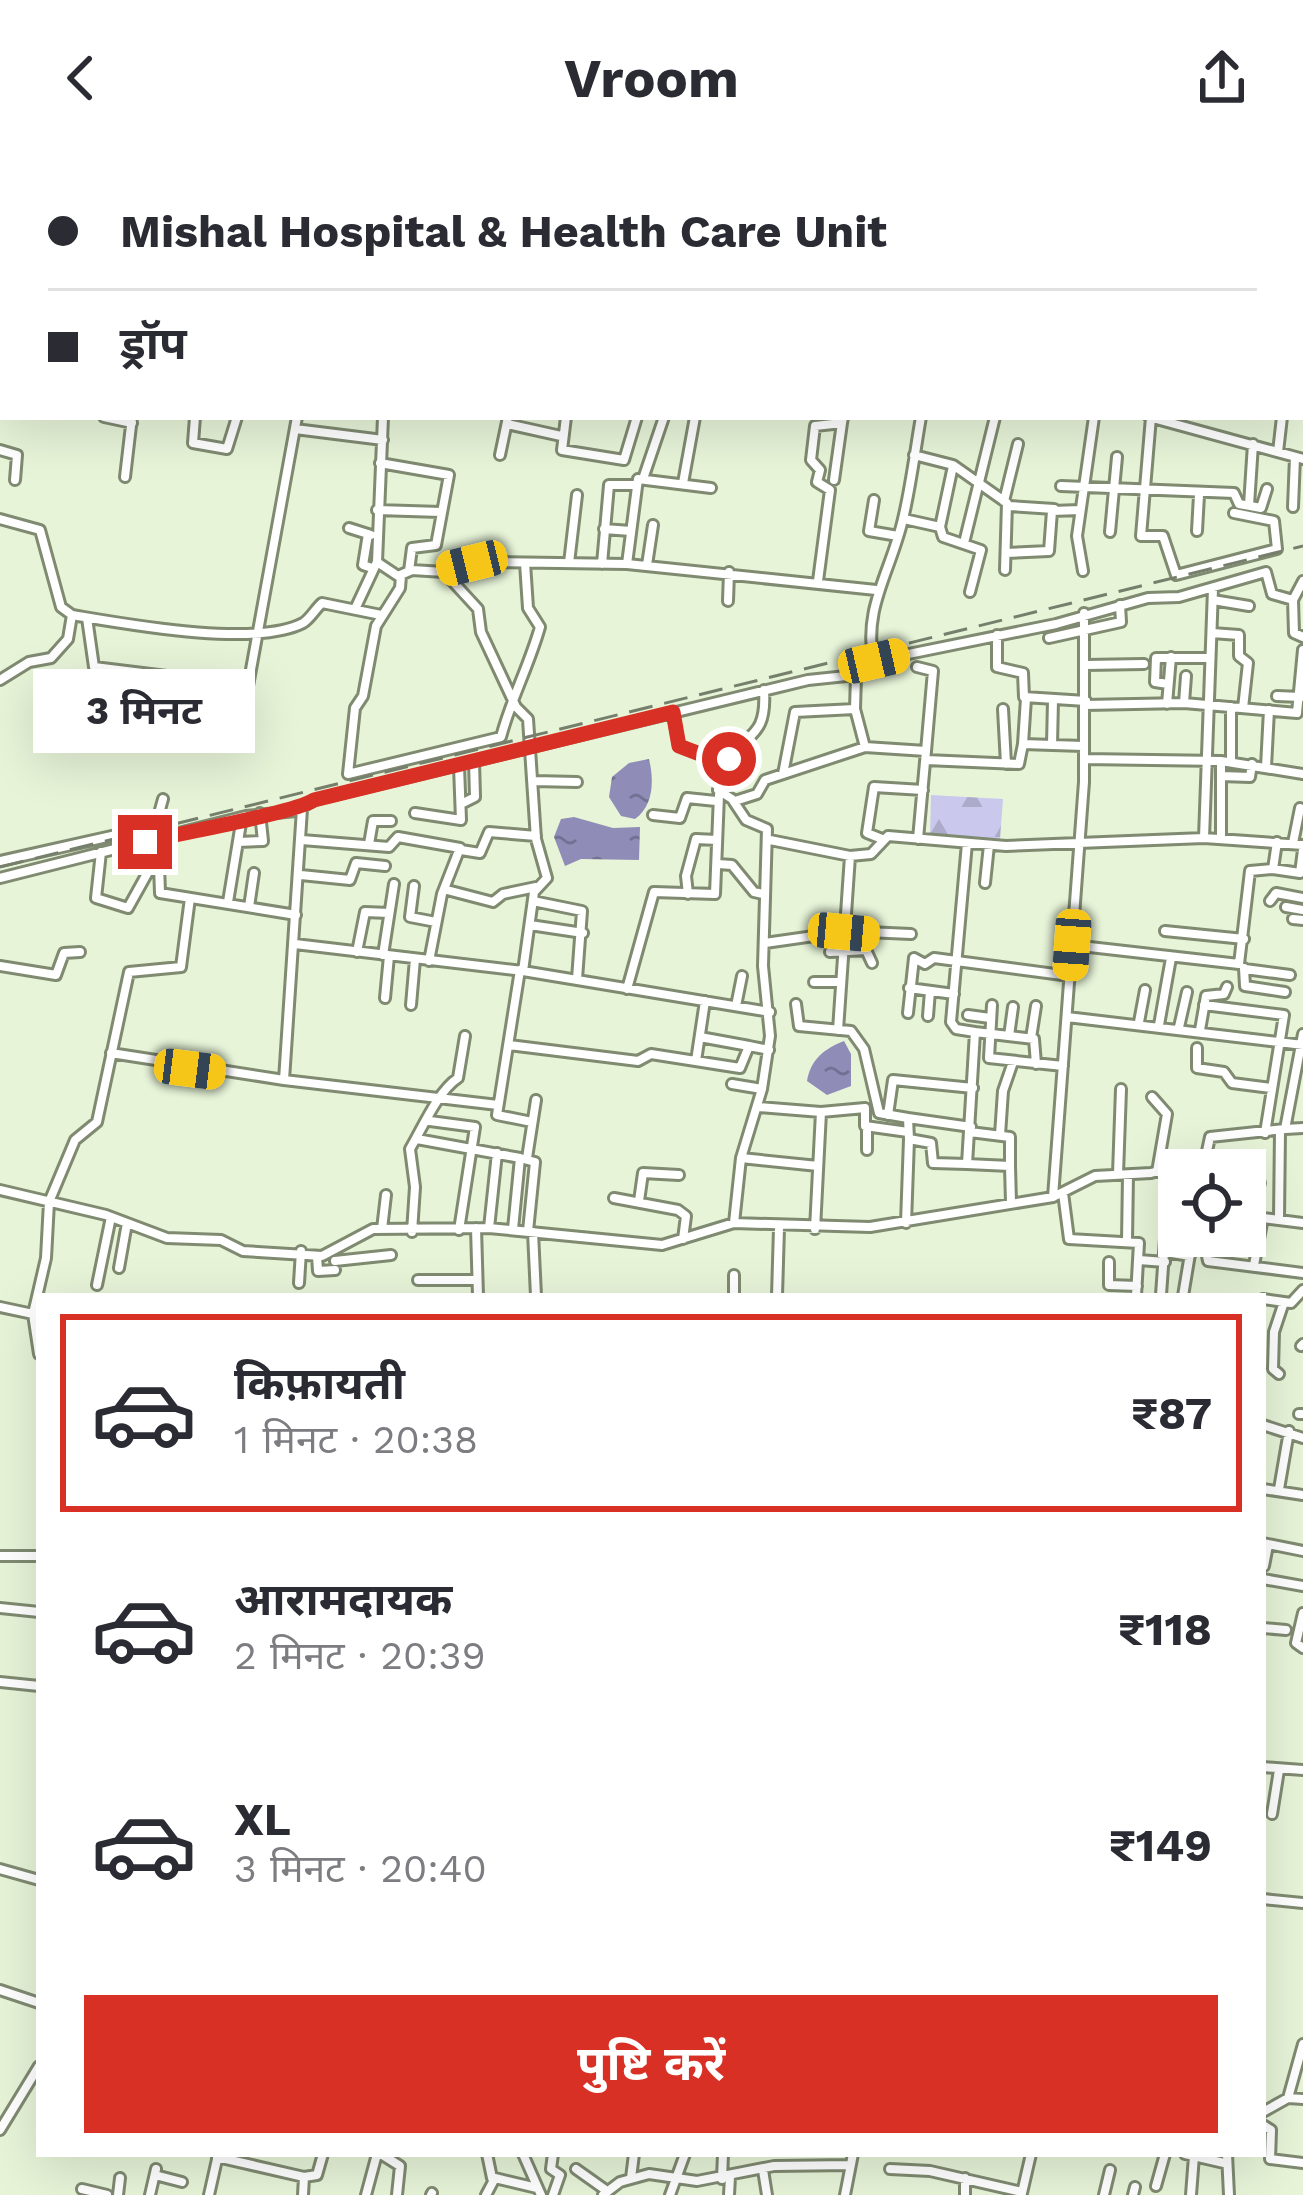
<!DOCTYPE html>
<html lang="hi">
<head>
<meta charset="utf-8">
<style>
	body { margin:0; font-family:"Work Sans","Noto Sans Devanagari",sans-serif; background:#f2f2f3; color:#2b2b33; height:100vh; display:flex; flex-direction:column; font-size:45px; white-space:nowrap }
	* { box-sizing:border-box; margin:0 }
	p { font-size:39px; color:#7c7c81 }
	.icon { flex:none; width:66px; height:66px; fill:none; stroke:currentColor; stroke-width:2; stroke-linecap:round; stroke-linejoin:round }
	.map { position:relative; flex:1; overflow:hidden }
	.panel { position:absolute; left:36px; top:1137px; width:1230px; height:864px; display:flex; flex-direction:column; background:#fff; border-radius:0px; box-shadow:0 12px 48px #0002 }
	.panel>* { flex:none }
	.top-card { position:absolute; left:0px; top:0px; width:1305px; height:264px; box-shadow:0 12px 48px #0002; display:grid; align-content:center; height:264px; padding:0 48px; background:#fff }
	.controls { position:absolute; left:1158px; top:993px; display:grid; gap:24px }
	.controls a { display:grid; place-items:center; width:108px; height:108px; border-radius:0px; background:#fff; box-shadow:0 12px 48px #0002; font-size:60px }
	.end { position:absolute; width:54px; height:54px; margin:-27px; border:15px solid #d93025; background:#fff; box-shadow:0 0 0 6px #fff }
	.from { border-radius:50% }
	.bubble { position:absolute; height:84px; border-radius:0px; background:#fff; box-shadow:0 12px 48px #0002; font-size:39px; font-weight:700; line-height:84px; text-align:center }
	.car { position:absolute; width:36px; height:72px; margin:-36px -18px; border-radius:15px; box-shadow:0 0 9px 3px #0007; background:linear-gradient(#f5c518 24%,#345 0 40%,#f5c518 0 76%,#345 0 86%,#f5c518 0) }
	.top-card b { display:flex; align-items:center; gap:42px; height:114px; font-size:45px }
	.top-card b+b { border-top:3px solid #e1e1e2 }
	.top-card i { width:30px; height:30px; background:#2b2b33 }
	ul { padding:21px 0 0; list-style:none }
	li { display:flex; align-items:center; gap:36px; height:198px; margin:0 24px 18px; padding:0 24px; border:6px solid transparent; border-radius:0px }
	li div { flex:1 }
	li b { display:block; font-size:45px }
	li em { font-style:normal; font-weight:700 }
	li.on { border-color:#d93025 }
	li>.icon { width:108px; height:108px; stroke-width:1.5 }
	.cta { display:flex; gap:24px; margin-top:auto; padding:24px 48px }
	.cta a { flex:1; height:138px; border-radius:0px; background:#d93025; color:#fff; font-size:48px; font-weight:700; line-height:138px; text-align:center }
	header { display:flex; justify-content:space-between; align-items:center; height:156px; padding:0 48px; background:#fff; font-size:54px; font-weight:700 }
	.map>svg:first-child { display:block }
	.forest { fill:url(#forest-firs) }
	.water { fill:url(#water-ripples) }
	.lines { fill:none; stroke-linecap:round; stroke-linejoin:round }
	.minor-casing { stroke:#7f8a71; stroke-width:14 }
	.major-casing { stroke:#788d5e; stroke-width:16 }
	.minor { stroke:#fff; stroke-width:8 }
	.major { stroke:#d0e2b9; stroke-width:10 }
	.rail { stroke:#767e6c; stroke-width:3; stroke-dasharray:24 12; stroke-linecap:butt }
	.route { stroke:#d93025; stroke-width:15 }
</style>
</head>
<body>
<header><svg class="icon" aria-label="back" viewBox="0 0 24 24"><path d="M15 5l-7 7 7 7"/></svg>Vroom<svg class="icon" aria-label="share" viewBox="0 0 24 24"><path d="M12 15V3M7 8l5-5 5 5M5 13v7h14v-7"/></svg></header>
<div class="map">
<svg width="1303" height="2039" viewBox="0 0 1303 2039">
	<defs>
		<pattern id="forest-firs" width="22" height="20" patternUnits="userSpaceOnUse" patternTransform="scale(3)"><rect width="22" height="20" fill="#cac8ed"/><path d="M5 1l3.5 6h-7zM16 11l3.5 6h-7z" fill="#acabca"/></pattern>
		<pattern id="water-ripples" width="26" height="14" patternUnits="userSpaceOnUse" patternTransform="scale(3)"><rect width="26" height="14" fill="#8f8cb7"/><path d="M2 4q2-2 4 0t4 0M15 11q2-2 4 0t4 0" fill="none" stroke="#737193"/></pattern>
	</defs>
	<rect width="100%" height="100%" fill="#e7f4d8"/>
	<path class="forest" d="M931,639l72,4 -3,40 -70,-3z"/>
	<path class="water" d="M649,603c5,21 5,46 -14,60l-14,-3 -12,-19 3,-20 17,-14z
		M574,661l39,11 27,-1 -1,33 -58,-1 -16,7 -11,-29 7,-18z
		M844,885l7,13v32l-24,9 -20,-14c4,-22 17,-32 37,-40z"/>
	<g class="lines">
		<g class="minor-casing">
			<path id="minor" d="M851,0l16,3
				M898,0l1,3
				M449,3v-3
				M512,3l1,-3
				M697,3v-3
				M721,3l1,-3
				M754,3v-3
				M784,3v-3
				M880,3l1,-3
				M942,3v-3
				M1053,3v-3
				M1119,3h21
				M1169,3l1,-3
				M0,94l3,-1
				M1302,127l1,1
				M1302,145l1,-1
				M0,162h3
				M1302,167h1
				M0,182l3,-3
				M1302,226h1
				M104,261l28,6
				M195,261l-2,26 34,6 10,-32
				M383,261l-6,145 21,14 14,-6 32,2
				M566,261l-4,33 62,10 13,-43
				M1149,261l154,42
				M1151,261l-10,119h22l13,39 101,-26 -3,-28 -40,-8
				M507,268l54,12
				M295,273l88,11
				M0,294l17,5 -2,25
				M1278,296l4,-35
				M500,299l8,-38
				M914,299l39,10 54,38 -2,67
				M380,307l69,12 -13,70 -24,3 -3,23
				M644,320l20,-59
				M125,321l7,-60
				M834,324l8,-57
				M683,327l12,-66
				M1061,330l173,7 5,11 22,4 6,-19
				M874,344l-5,31 29,5
				M1004,345l14,-57
				M1249,349l4,-61
				M1009,350l45,3
				M1293,351l2,-50
				M377,354l64,2
				M0,363l40,11 21,77 11,8c54,9 183,33 231,8 7,-4 13,-15 19,-20l59,12
				M904,363l36,8 13,-61
				M940,371l3,10 38,13 -11,42
				M349,372l22,7
				M604,373l27,2
				M1197,375l2,-36
				M1110,376l7,-75
				M368,378l-5,31 9,3
				M964,387l31,-126
				M1006,397l43,-2 3,-40 28,-1
				M569,407l8,-68
				M602,408l7,-79h28
				M627,408l11,-85 73,9
				M647,409l6,-40
				M1083,415l-6,-35 17,-119
				M401,420l-1,12 -24,38 -13,70 -8,12 -7,66 153,-37c10,-38 28,-71 39,-110l-12,-19 -3,-45
				M818,425l12,-91 -13,-8 3,-12 -9,-10 4,-34 27,-3 1,-6
				M1213,444l36,6
				M1293,444l1,33 9,4
				M728,445l1,-29
				M355,453l22,-47
				M87,462l7,49 154,19 49,-269
				M1212,477l27,2v21l9,7 -5,45
				M997,479v32l26,6 1,24 62,4
				M1049,482l72,-16 -1,-17
				M874,505l182,-37 92,-26 31,-1 87,-25 6,22 21,6 10,-19
				M1086,509l58,-1
				M917,511l16,4 -7,80
				M0,524l29,-18 22,-4 17,-19 4,-24
				M1168,528l-13,-2 1,-24h52
				M1277,540l24,1
				M1184,547l2,-27
				M1167,548l4,-47
				M1085,549l99,-2 113,10 6,-63
				M1003,553l3,55
				M673,557l6,33 47,18
				M1023,588l3,-46
				M1052,589l1,-45
				M1084,603l137,2 82,13
				M926,604l93,4 4,-20 60,2
				M1231,606v-55
				M1266,611l3,-57
				M783,618l12,-62 60,-3
				M1221,620l29,1 2,-13
				M534,625l43,1
				M735,645l22,-7 8,-14 100,-33
				M461,648l14,-7 -1,-36
				M302,653l-18,271 214,25
				M415,657l46,7 -2,-54
				M653,659l27,3 7,-20 29,3
				M1204,682l9,-249
				M1221,682v-77
				M882,683l-15,-6 7,-46 49,3
				M918,683l8,-88 -61,-4 -10,-38 1,-34 18,-11c-12,-56 17,-92 29,-145 8,-33 12,-68 18,-102
				M302,684l87,7 9,-10 62,11 -18,46 -13,67
				M770,684l80,16 21,-2 17,-18 118,10 198,-8 99,7
				M145,686l-4,16 18,7 1,28 136,22
				M238,686l25,-1 -3,-28
				M967,687l-16,179 5,7 19,3 -8,132 43,2 1,37
				M1293,687l7,-35
				M369,688l4,-23h18
				M461,694l19,3 9,-21 47,4
				M101,696l-5,46 32,10 25,-45
				M0,705l125,-28 12,-15 21,-1 5,-18
				M718,708l14,1 22,27 9,2
				M1273,713l27,4 3,-23
				M301,719l49,5 6,-17 29,3
				M0,722l246,-62 50,-5 18,-11 494,-120 48,-5
				M985,727l4,-38
				M414,730l-4,31 26,5
				M447,734l46,12 10,-8 33,-7
				M688,738l-2,-18 10,-37 21,1
				M533,745l49,10 -5,68
				M1270,745l6,-8 27,5
				M228,746l14,-85
				M249,751l5,-34
				M1286,751l17,3
				M1293,763l10,1
				M530,769l53,8
				M844,775l67,3
				M1165,775l79,8
				M765,787l49,-7 5,-8
				M295,788l228,27
				M1072,789l167,19 11,-93 23,-2 4,-27
				M357,796l8,-40 24,1
				M830,796l36,-2 6,13
				M383,799l11,-71
				M0,810l56,9 8,-22 16,-1
				M1244,812l1,18 40,6
				M1245,813l45,6
				M520,814l-23,145 35,7
				M814,826h27
				M909,832l45,6
				M627,833l27,-97 61,2 4,-99
				M385,842l4,-42
				M796,848l3,22 52,5 13,18 15,64 29,5 1,21 22,4 2,20 34,1
				M411,849l4,-46
				M992,849l-3,53 74,8
				M1204,849l80,10 -19,118
				M736,850l6,-30
				M770,856l-247,-41 11,-79 13,-14 -11,-39 -8,-120 -12,-12 -35,-75 -3,-23 -34,-37 43,-10 140,2 249,26
				M908,857l6,-55 11,6 9,-6 136,18
				M968,859l22,3
				M928,860l2,-25
				M1067,861l236,28
				M1139,866l6,-32
				M1159,869l12,-67
				M1179,871l8,-35
				M838,874l12,-174
				M1200,874l6,-34 18,-2 3,-7
				M975,876l59,7 2,25
				M1009,880l4,-29
				M700,881l49,9
				M1031,882l5,-32
				M509,889l129,16 13,-7 89,14 9,-22 20,4
				M1197,892v20l27,4 8,11 39,5
				M111,897l173,27
				M696,905l9,-60
				M732,928l30,5
				M1152,941l15,17 -10,58
				M758,951l63,5 -6,117
				M865,952v18l43,6
				M821,956l44,-4
				M888,959l5,-35 80,8
				M908,962l63,9
				M430,965l45,6 -16,103
				M1285,973l18,-1
				M970,976l40,5v29
				M1000,979l3,-44 10,-29
				M417,983l103,19 -7,71
				M867,994v-23
				M520,1002l15,4 -7,69
				M527,1002l9,-58
				M741,1002l77,8
				M1203,1014l7,-33 75,-8 18,-95
				M1118,1018l3,-85
				M1245,1027h15
				M0,1034l106,25 61,23 54,2 22,11 79,5 51,-27 116,-1 173,17 72,-22 136,4 183,-30 42,-21 56,-3 53,-15
				M1063,1037l6,46 70,4 -3,53
				M1053,1041l31,-415v-169
				M614,1042l64,12 8,6 -3,23
				M639,1045l4,-28 36,2
				M1279,1062l1,-87
				M734,1067l7,-65 21,-69 8,-53 -7,-70 4,-137 -21,-9 -14,-21 -14,-9c2,-8 4,-22 10,-30 20,-28 39,-23 36,-70
				M906,1067l3,-84
				M476,1072l2,68
				M489,1072l8,-75
				M382,1073l4,-34
				M412,1076l3,-45 -5,-38c13,-22 28,-58 48,-71l7,-42
				M533,1076l3,64
				M1127,1085l1,-66
				M1192,1087l13,3 3,15 95,12
				M1166,1096l24,4
				M317,1100l1,15 17,-1
				M1139,1104l26,2
				M335,1105l56,-6
				M1109,1106v23l28,1
				M1254,1109l9,-47 40,5
				M119,1112l8,-45
				M418,1124h58
				M299,1127l2,-32
				M97,1129l14,-68
				M1161,1139l9,-127
				M734,1140v-21
				M777,1140l2,-68
				M1183,1140l10,-60
				M1263,1143l28,4 12,-13
				M0,1151l33,7
				M1301,1190l2,-2
				M39,1198l-6,-40 13,-56 3,-56 26,-62 22,-18 32,-150 52,-5 9,-69
				M1279,1218l-6,-5 1,-37 10,-30
				M1299,1258h4
				M1263,1269l40,13
				M1263,1333l40,6
				M1279,1333l10,-58
				M1263,1387l40,8
				M0,1400h39
				M1264,1410l4,-21
				M1263,1423l40,7
				M0,1452l39,4
				M1303,1457l-7,30 7,5
				M1263,1472l23,2
				M0,1526l39,4
				M1263,1611l40,3
				M1272,1658l7,-44
				M0,1713l39,11
				M1263,1743l40,4
				M0,1834l39,13
				M1288,1942l15,1
				M1263,1956l25,-14 15,-54
				M1263,1969l8,5 -1,29 33,4
				M0,1974l39,-64
				M381,1998l19,12 -3,29
				M487,1998l5,24
				M523,1998l18,41
				M1185,1998l39,9
				M1227,1998l2,41
				M217,2001l87,20 13,-2 6,-21
				M576,2013l31,22
				M890,2013l40,2 92,21
				M763,2014l4,25
				M155,2019l27,7
				M631,2022l3,-24
				M965,2022v17
				M722,2023l1,-25
				M1156,2030l9,-32
				M82,2033l25,6
				M1022,2037l9,-39
				M118,2039l2,-17
				M150,2039l6,-26
				M209,2039l9,-40
				M303,2039l1,-18
				M366,2039l11,-41
				M431,2039l1,-2
				M486,2039l9,-17 42,10
				M553,2039l7,-20 -9,-6 2,-15
				M603,2039l17,-13 29,-8 48,7 77,-15 76,-1
				M670,2039l15,-41
				M729,2039l1,-18
				M845,2039l8,-41
				M1104,2039l6,-25
				M1133,2039l2,-8
				M1191,2039l3,-39"/>
		</g>
		<g class="major-casing">
			<path id="major" d="M72,3l7,-3
				M0,37l3,-1"/>
		</g>
		<use href="#minor" class="minor"/>
		<use href="#major" class="major"/>
		<path class="rail" d="M0,711l1303,-321"/>
	</g>
	<g class="lines">
		<path class="route" d="M145,686c34,-9 149,-29 169,-42l359,-88 6,34 47,18 3,-5"/>
	</g>
</svg>
<div class="controls">
<a><svg class="icon" aria-label="locate" viewBox="0 0 24 24"><circle cx="12" cy="12" r="6"/><path d="M12 2v4M12 18v4M2 12h4M18 12h4"/></svg></a>
</div>
<i class="end from" style="left:729px;top:603px"></i>
<i class="end" style="left:145px;top:686px"></i>
<div class="bubble" style="left:33px;top:513px;width:222px">3 मिनट</div>
<i class="car" style="left:472px;top:407px;rotate:256deg"></i>
<i class="car" style="left:874px;top:505px;rotate:77deg"></i>
<i class="car" style="left:844px;top:776px;rotate:95deg"></i>
<i class="car" style="left:1072px;top:789px;rotate:184deg"></i>
<i class="car" style="left:190px;top:913px;rotate:97deg"></i>
<div class="top-card">
<b><i class="from"></i>Mishal Hospital &amp; Health Care Unit</b>
<b><i></i>ड्रॉप</b>
</div>
<section class="panel">
<ul>
<li class="on"><svg class="icon" aria-label="car" viewBox="0 0 24 24"><path d="M5 17H2v-5l4-1 3-4h7l3 4 3 1v5h-3M9 17h6M6 11h13"/><circle cx="7" cy="17" r="2"/><circle cx="17" cy="17" r="2"/></svg><div><b>किफ़ायती</b><p>1 मिनट · 20:38</p></div><em>₹87</em></li>
<li><svg class="icon" aria-label="car" viewBox="0 0 24 24"><path d="M5 17H2v-5l4-1 3-4h7l3 4 3 1v5h-3M9 17h6M6 11h13"/><circle cx="7" cy="17" r="2"/><circle cx="17" cy="17" r="2"/></svg><div><b>आरामदायक</b><p>2 मिनट · 20:39</p></div><em>₹118</em></li>
<li><svg class="icon" aria-label="car" viewBox="0 0 24 24"><path d="M5 17H2v-5l4-1 3-4h7l3 4 3 1v5h-3M9 17h6M6 11h13"/><circle cx="7" cy="17" r="2"/><circle cx="17" cy="17" r="2"/></svg><div><b>XL</b><p>3 मिनट · 20:40</p></div><em>₹149</em></li>
</ul>
<div class="cta"><a>पुष्टि करें</a></div>
</section>
</div>
</body>
</html>
